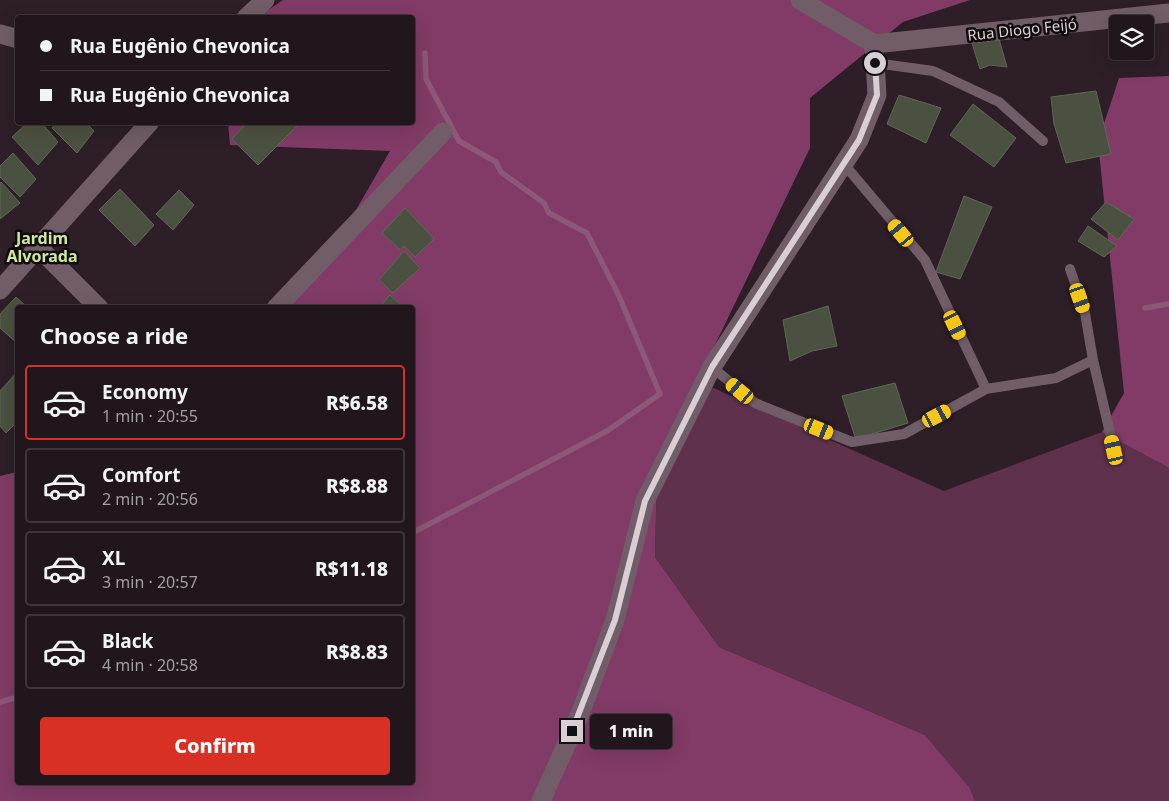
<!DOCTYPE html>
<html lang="en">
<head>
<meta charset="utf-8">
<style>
	body { margin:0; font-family:"Noto Sans",sans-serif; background:#2a1f26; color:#f1f3f6; height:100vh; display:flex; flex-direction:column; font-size:19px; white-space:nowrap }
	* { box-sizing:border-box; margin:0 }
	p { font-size:16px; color:#a29fa4 }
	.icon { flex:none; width:28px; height:28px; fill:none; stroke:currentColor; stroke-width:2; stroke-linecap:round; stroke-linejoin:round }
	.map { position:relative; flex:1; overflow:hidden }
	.side { position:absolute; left:15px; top:305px; width:400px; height:480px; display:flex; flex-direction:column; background:#22161d; border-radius:5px; box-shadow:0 5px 20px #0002,0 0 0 1px #3f353b }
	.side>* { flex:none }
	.top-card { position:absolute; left:15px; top:15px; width:400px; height:110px; border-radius:5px; box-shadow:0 5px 20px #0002,0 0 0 1px #3f353b; display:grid; align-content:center; height:110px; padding:0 25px; background:#22161d }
	.tools { position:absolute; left:1109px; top:15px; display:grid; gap:10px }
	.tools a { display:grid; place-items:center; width:45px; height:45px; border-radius:5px; background:#22161d; box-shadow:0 5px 20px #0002,0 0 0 1px #3f353b; font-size:25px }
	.end { position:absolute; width:22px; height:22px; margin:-11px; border:6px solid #d8ced3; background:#111; box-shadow:0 0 0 2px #111 }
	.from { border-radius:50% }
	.bubble { position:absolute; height:35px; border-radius:5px; background:#22161d; box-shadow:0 5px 20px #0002,0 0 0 1px #3f353b; font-size:16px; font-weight:800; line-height:35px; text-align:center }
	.car { position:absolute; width:15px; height:30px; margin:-15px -8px; border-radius:6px; box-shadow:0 0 4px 1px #0007; background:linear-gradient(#f5c518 24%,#345 0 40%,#f5c518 0 76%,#345 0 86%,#f5c518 0) }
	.top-card b { display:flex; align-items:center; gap:18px; height:48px; font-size:19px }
	.top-card b+b { border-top:1px solid #3f353b }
	.top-card i { width:12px; height:12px; background:#f1f3f6 }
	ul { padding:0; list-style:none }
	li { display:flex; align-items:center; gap:15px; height:75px; margin:0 10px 8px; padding:0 15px; border:2px solid #3f353b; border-radius:5px }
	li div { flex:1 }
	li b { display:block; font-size:19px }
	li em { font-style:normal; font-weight:800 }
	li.on { border-color:#d93025 }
	li>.icon { width:45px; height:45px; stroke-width:1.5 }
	h2 { padding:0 25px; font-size:22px; line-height:60px }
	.action { display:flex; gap:10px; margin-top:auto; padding:10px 25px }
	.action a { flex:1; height:58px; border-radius:5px; background:#d93025; color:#fff; font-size:20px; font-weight:800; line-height:58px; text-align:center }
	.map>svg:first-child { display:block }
	.green { fill:#5f314c }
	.forest { fill:#813b66 }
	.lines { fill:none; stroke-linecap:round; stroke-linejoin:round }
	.stream { stroke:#8b5878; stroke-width:5.5 }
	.building { fill:#4b5140; stroke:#606756 }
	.service { stroke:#705d67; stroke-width:10 }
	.minor { stroke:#705d67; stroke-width:19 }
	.route { stroke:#d8ced3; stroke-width:6 }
	.labels { text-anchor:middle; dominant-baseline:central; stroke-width:5; stroke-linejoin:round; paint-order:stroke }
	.street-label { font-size:15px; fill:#d8ced3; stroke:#110b0e }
	.neighbourhood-label { font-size:16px; font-weight:bold; fill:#cfe99f; stroke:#110b0e }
</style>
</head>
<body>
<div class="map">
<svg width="1169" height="801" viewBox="0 0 1169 801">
	<rect width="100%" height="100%" fill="#2d1e27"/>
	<path class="green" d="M698,381l246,110 158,-59 67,36v333h-194l-5,-13 -45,-53 -206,-88 -64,-90 2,-92z"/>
	<path class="forest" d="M283,0h687l-67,22 -93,76v50l-153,317 -2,92 64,90 206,88 45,53 5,13h-975v-325l17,-4 1,310h394v-474l-134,-1 44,-38 68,-118 -160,-6 -2,-22 184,-1v-104l-154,-1z
		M1169,76v392l-67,-36 22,-39 -26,-251 21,-64z"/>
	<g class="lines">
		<path class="stream" d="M1145,308l24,-4
			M412,533l195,-102 53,-37 -41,-98 -32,-63 -38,-20 -5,-10 -43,-31 -5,-10 -37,-21 -33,-62 -1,-26
			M0,702l18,-5"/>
	</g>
	<path class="building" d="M999,39l8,28 -17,-2 -10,4 -8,-26z
		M1096,91l15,63 -45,9 -12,-39 -3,-27z
		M899,95l42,13 -15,35 -39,-19z
		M973,104l43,34 -22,29 -44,-32z
		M28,122h13l17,20 -20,23 -26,-28z
		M57,122h28l9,9 -17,22 -25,-25z
		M248,122h53l-43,43 -26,-26z
		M13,153l23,26 -16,18 -20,-20v-11z
		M1,182l19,21 -20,16v-36z
		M120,189l34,36 -19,21 -36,-36z
		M179,190l15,15 -21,25 -17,-16z
		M964,196l28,11 -32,72 -24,-7z
		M1106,202l28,17 -16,21 -27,-21z
		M405,208l29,31 -19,18 -11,-11 -4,4 -18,-17z
		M1088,226l29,20 -13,11 -26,-16z
		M404,251l16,17 -27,25 -14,-13z
		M390,295l14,13h-25z
		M16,297l12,11h-10v36l-18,-16v-14z
		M828,306l9,40 -25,5 -22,10 -7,-41z
		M18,371v50l-12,12 -6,-7v-35z
		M895,383l13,40 -46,14h-7l-13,-41z"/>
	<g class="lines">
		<path class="service" d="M875,63l58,8 66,31 44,39
			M843,163l82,97 61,129 70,-11 37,-18 -8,-47 -15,-44
			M1093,360l21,90
			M712,367l43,36 97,39 52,-8 82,-45"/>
		<path class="minor" d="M800,0l74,44
			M246,18l19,-18
			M0,34l18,5
			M874,44l295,-31
			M38,247l61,61
			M0,290l150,-168
			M276,308l167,-176
			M541,801l39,-87 35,-94 30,-119 67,-134 147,-227 18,-45 -3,-51"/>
	</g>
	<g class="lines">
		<path class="route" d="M572,731l43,-111 30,-119 67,-134 147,-227 18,-45 -2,-32"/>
	</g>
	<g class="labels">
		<g class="street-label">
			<text transform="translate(1022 29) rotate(-6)">Rua Diogo Feijó</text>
		</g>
		<g class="neighbourhood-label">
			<text x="42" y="238">Jardim<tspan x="42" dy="18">Alvorada</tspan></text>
		</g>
	</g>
</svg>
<div class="tools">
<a><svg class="icon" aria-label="layers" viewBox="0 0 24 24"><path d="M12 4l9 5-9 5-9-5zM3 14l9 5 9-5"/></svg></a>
</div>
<i class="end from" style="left:875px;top:63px"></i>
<i class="end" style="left:572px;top:731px"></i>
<div class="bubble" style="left:590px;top:714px;width:82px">1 min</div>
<i class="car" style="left:901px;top:233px;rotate:320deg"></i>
<i class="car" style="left:1080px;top:298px;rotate:161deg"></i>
<i class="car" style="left:955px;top:325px;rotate:154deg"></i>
<i class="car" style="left:740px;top:391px;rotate:310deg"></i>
<i class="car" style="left:937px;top:416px;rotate:62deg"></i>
<i class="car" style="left:819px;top:429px;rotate:112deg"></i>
<i class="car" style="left:1114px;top:450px;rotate:347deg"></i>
<div class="top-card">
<b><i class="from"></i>Rua Eugênio Chevonica</b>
<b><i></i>Rua Eugênio Chevonica</b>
</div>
<section class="side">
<h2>Choose a ride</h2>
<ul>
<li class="on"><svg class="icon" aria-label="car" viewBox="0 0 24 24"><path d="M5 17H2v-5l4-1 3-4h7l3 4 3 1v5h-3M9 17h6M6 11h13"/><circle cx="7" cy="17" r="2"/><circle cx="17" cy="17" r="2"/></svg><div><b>Economy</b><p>1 min · 20:55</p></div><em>R$6.58</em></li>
<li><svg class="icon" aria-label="car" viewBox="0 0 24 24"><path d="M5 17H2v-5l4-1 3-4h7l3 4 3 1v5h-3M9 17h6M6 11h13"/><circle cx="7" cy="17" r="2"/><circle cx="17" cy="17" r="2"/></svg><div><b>Comfort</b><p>2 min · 20:56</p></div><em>R$8.88</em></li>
<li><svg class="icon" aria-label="car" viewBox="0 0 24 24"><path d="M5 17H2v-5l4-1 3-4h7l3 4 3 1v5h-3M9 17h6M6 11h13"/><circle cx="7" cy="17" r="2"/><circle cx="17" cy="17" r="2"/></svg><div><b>XL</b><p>3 min · 20:57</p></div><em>R$11.18</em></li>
<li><svg class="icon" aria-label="car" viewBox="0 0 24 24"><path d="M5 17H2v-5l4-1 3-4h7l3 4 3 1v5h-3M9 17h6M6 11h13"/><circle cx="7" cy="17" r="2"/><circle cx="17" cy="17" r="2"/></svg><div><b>Black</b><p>4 min · 20:58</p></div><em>R$8.83</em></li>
</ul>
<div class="action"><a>Confirm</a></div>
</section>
</div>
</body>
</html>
